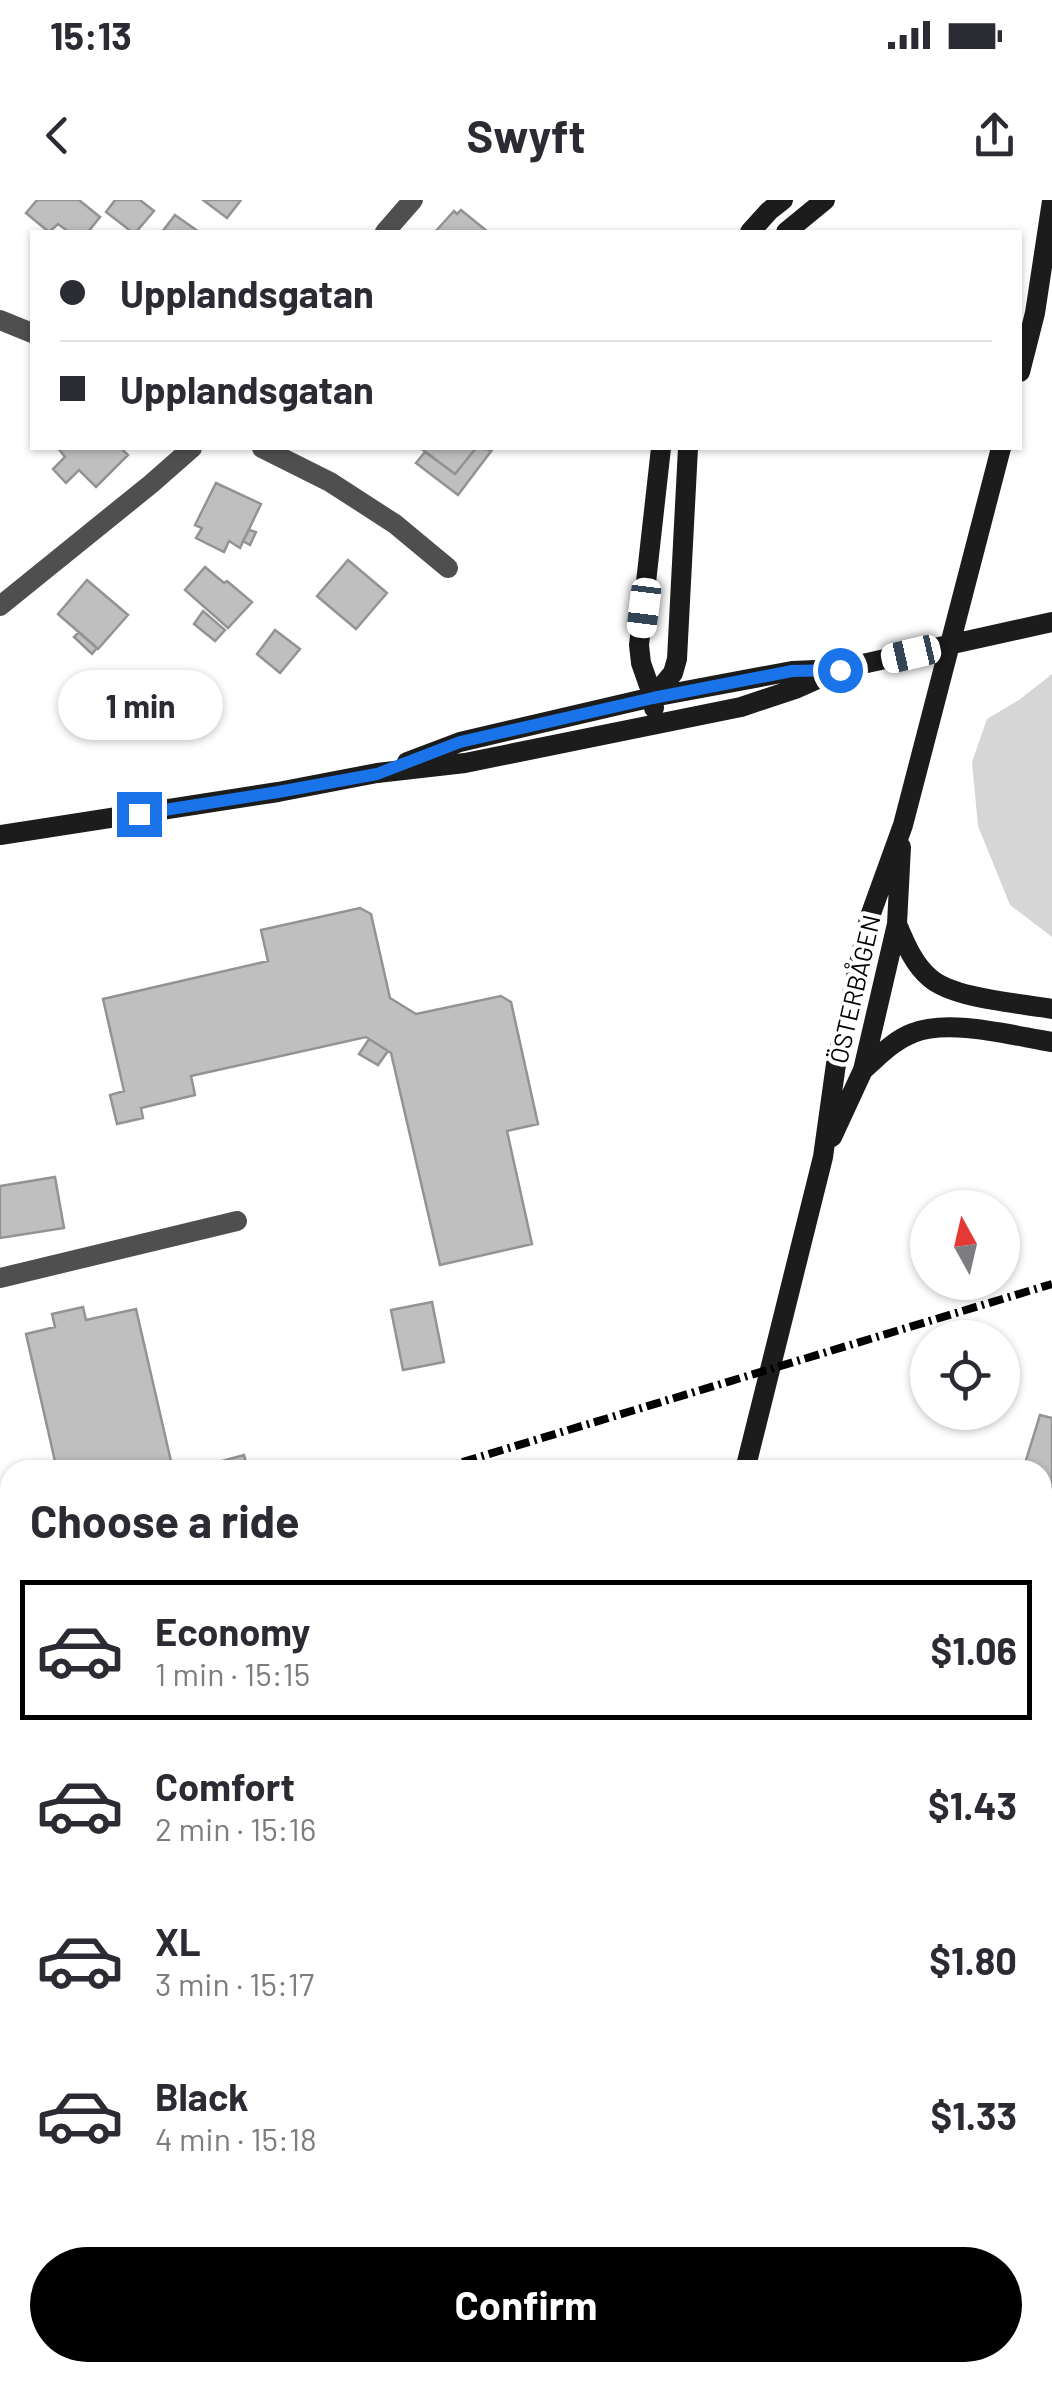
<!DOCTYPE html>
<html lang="en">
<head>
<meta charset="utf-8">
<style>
	body { margin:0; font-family:Barlow,sans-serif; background:#f2f2f3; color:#2b2b33; height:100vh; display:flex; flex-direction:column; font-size:38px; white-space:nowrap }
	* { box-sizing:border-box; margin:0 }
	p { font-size:32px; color:#7c7c81 }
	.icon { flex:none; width:55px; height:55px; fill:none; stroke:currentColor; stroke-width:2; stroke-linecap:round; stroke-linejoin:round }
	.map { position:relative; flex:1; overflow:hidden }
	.details { position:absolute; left:0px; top:1260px; width:1052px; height:922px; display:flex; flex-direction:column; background:#fff; border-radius:30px 30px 0 0; box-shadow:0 2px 8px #0004 }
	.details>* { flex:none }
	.top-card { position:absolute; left:30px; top:30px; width:992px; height:220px; border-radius:0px; box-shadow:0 2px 8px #0004; display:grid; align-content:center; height:220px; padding:0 30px; background:#fff }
	.needle { width:65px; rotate:352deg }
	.controls { position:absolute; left:910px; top:990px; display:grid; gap:20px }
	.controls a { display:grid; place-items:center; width:110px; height:110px; border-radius:50%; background:#fff; box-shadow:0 2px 8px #0004; font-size:50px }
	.end { position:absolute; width:45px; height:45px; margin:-22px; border:12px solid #1a73e8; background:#fff; box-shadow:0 0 0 5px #fff }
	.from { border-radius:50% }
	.bubble { position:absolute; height:70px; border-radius:35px; background:#fff; box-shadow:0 2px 8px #0004; font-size:32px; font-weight:700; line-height:70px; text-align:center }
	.car { position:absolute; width:30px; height:60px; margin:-30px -15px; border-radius:12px; box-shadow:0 0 8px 2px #0007; background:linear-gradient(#fff 24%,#345 0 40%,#fff 0 76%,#345 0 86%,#fff 0) }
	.top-card b { display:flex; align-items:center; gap:35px; height:95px; font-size:38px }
	.top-card b+b { border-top:2px solid #e1e1e2 }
	.top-card i { width:25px; height:25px; background:#2b2b33 }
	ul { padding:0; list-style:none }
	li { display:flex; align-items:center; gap:30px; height:140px; margin:0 20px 15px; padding:0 10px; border:5px solid transparent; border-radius:0px }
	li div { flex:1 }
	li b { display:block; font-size:38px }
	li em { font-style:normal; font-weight:700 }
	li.active { border-color:#000 }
	li>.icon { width:90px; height:90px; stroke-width:1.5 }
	h2 { padding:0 30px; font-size:45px; line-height:120px }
	.button { display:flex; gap:20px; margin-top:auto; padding:20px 30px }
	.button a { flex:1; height:115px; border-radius:60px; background:#000; color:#fff; font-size:40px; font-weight:700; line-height:115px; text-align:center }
	.status { display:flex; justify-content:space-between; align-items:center; height:70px; padding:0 50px; background:#fff; direction:ltr }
	.status svg { height:28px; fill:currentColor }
	header { display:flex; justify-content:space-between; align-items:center; height:130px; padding:0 30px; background:#fff; font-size:45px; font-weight:700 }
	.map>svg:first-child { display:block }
	.green { fill:#d6d6d6 }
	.building { fill:#bfbfbf; stroke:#939393; stroke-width:2.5 }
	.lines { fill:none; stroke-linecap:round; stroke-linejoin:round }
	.service { stroke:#4f4f4f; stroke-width:20 }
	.minor { stroke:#4f4f4f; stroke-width:20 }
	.secondary { stroke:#1c1c1c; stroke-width:20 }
	.rail { stroke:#000; stroke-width:8; stroke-dasharray:15 5 2.5 5; stroke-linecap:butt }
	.route { stroke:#1a73e8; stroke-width:12 }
	.labels { text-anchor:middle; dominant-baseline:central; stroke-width:9; stroke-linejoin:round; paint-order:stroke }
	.street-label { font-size:25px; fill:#000; stroke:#fff }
</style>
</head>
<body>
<div class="status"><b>15:13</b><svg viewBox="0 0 49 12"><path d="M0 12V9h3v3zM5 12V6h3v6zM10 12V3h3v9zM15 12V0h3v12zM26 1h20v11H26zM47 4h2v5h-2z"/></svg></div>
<header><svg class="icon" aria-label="back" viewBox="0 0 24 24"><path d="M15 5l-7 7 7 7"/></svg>Swyft<svg class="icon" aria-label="share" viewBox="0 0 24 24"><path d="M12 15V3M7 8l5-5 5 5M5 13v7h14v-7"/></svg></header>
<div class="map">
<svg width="1052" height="2182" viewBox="0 0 1052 2182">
	<rect width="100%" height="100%" fill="#fff"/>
	<path class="green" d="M1052,474v263l-42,-32 -32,-79 -6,-64 15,-43 32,-19z"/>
	<path class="building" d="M37,0h42l21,17 -12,15h-19l-11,-8 -9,8 -23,-19z
		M115,0h25l14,11 -18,21h-4l-26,-20z
		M203,0h38l-14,18z
		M461,10l27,22h-53l19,-21 3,3z
		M175,15l24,17h-37z
		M58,248h63l7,7 -32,32 -17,-17 -13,13 -13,-14 12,-12z
		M423,248h53l-21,26 -33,-25z
		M476,248l16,2 -34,45 -42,-32 9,-11 30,22z
		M216,283l45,21 -21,44 -11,-7 -5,11 -28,-14 6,-10 -7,-3z
		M249,330l7,2 -6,13 -7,-4z
		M348,360l39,33 -31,36 -39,-33z
		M205,367l19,16 3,-2 25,21 -24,26 -43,-38z
		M87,380l41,35 -30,34 -40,-35z
		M203,411l22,19 -10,11 -21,-17z
		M275,430l25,19 -20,24 -23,-19z
		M79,432l18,16 -5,6 -18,-17z
		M154,487l20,10 -6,13 -21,-11z
		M360,708l11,6 19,84 26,16 85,-18 10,6 27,122 -31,7 25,113 -92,21 -49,-212 -25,-16 -175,39 4,19 -54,13 2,10 -26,6 -7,-29 14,-4 -21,-92 165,-38 -7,-31z
		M369,839l19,12 -10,14 -19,-11z
		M55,977l9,51 -64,10v-52z
		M432,1102l12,60 -41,8 -12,-60z
		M83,1107l3,13 50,-11 37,161h-116l-31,-136 29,-7 -3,-13z
		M1040,1215l12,3v137l-10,-3v-82h-19z
		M244,1255l4,15h-39l-2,-5z
		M10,1331v40l-10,3v-40z
		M10,1761v350l-10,-7v-328z
		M1052,2009v169l-19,-6h9v-132z"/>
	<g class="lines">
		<path class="service" d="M0,1078l237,-57
			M0,1668l10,-13"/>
		<path class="minor" d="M385,32l28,-32
			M0,120l32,13
			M262,248l68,34 65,42 53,44
			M0,406l151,-122 41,-36"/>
		<path class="secondary" d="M750,32l19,-21 14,-11
			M786,32l39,-32
			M1020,172l15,-59 17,-112
			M653,497l20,-24 4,-14 11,-211
			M654,508l-1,-11 -12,-34 -2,-18 22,-197
			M407,562l53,-20 193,-45 139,-26 48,-2 212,-47
			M0,635l278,-43 99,-19 88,-10 276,-56 54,-18 45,-20
			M897,724c8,19 17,41 33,54 24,21 90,25 122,31
			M863,870c15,-13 31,-30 50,-37 36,-15 101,3 139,9
			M832,937l31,-67 34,-146 4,-77
			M745,1270l78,-313 13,-93 33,-145 34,-94 98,-377
			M486,2182l3,-10"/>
		<path class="rail" d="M436,1270l616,-186
			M0,1402l10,-3"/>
	</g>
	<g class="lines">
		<path class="route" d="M139,614l139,-22 99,-18 83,-32 193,-44 139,-27 48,-1"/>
	</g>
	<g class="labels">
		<g class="street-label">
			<text transform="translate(854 789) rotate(-77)">ÖSTERBÅGEN</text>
		</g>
	</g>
</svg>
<div class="controls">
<a><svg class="needle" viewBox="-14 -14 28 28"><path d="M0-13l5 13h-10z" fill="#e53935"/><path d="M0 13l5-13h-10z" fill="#7c7c81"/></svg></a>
<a><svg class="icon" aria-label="locate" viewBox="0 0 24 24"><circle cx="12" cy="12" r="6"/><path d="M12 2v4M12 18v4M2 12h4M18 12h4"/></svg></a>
</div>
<i class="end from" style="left:840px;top:470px"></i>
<i class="end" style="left:139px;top:614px"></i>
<div class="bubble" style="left:58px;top:470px;width:165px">1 min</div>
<i class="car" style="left:644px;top:408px;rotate:187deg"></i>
<i class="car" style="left:911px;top:454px;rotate:257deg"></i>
<div class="top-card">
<b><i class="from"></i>Upplandsgatan</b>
<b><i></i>Upplandsgatan</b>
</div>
<section class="details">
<h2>Choose a ride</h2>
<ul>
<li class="active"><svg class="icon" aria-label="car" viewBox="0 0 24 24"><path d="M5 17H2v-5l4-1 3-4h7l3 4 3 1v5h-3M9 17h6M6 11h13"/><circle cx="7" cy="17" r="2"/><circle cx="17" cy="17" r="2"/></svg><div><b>Economy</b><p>1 min · 15:15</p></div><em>$1.06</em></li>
<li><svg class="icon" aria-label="car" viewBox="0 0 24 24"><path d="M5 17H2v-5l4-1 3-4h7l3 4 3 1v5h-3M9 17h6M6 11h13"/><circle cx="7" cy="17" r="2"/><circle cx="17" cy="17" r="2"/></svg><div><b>Comfort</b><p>2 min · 15:16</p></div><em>$1.43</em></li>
<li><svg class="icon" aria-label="car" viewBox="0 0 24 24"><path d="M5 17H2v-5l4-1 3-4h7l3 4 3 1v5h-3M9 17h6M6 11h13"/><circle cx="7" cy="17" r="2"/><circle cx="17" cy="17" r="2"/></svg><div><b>XL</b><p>3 min · 15:17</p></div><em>$1.80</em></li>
<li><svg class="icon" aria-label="car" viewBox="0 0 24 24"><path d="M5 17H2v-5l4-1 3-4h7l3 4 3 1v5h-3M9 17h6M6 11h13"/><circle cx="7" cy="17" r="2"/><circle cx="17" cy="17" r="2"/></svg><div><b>Black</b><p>4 min · 15:18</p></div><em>$1.33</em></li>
</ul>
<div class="button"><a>Confirm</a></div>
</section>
</div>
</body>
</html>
